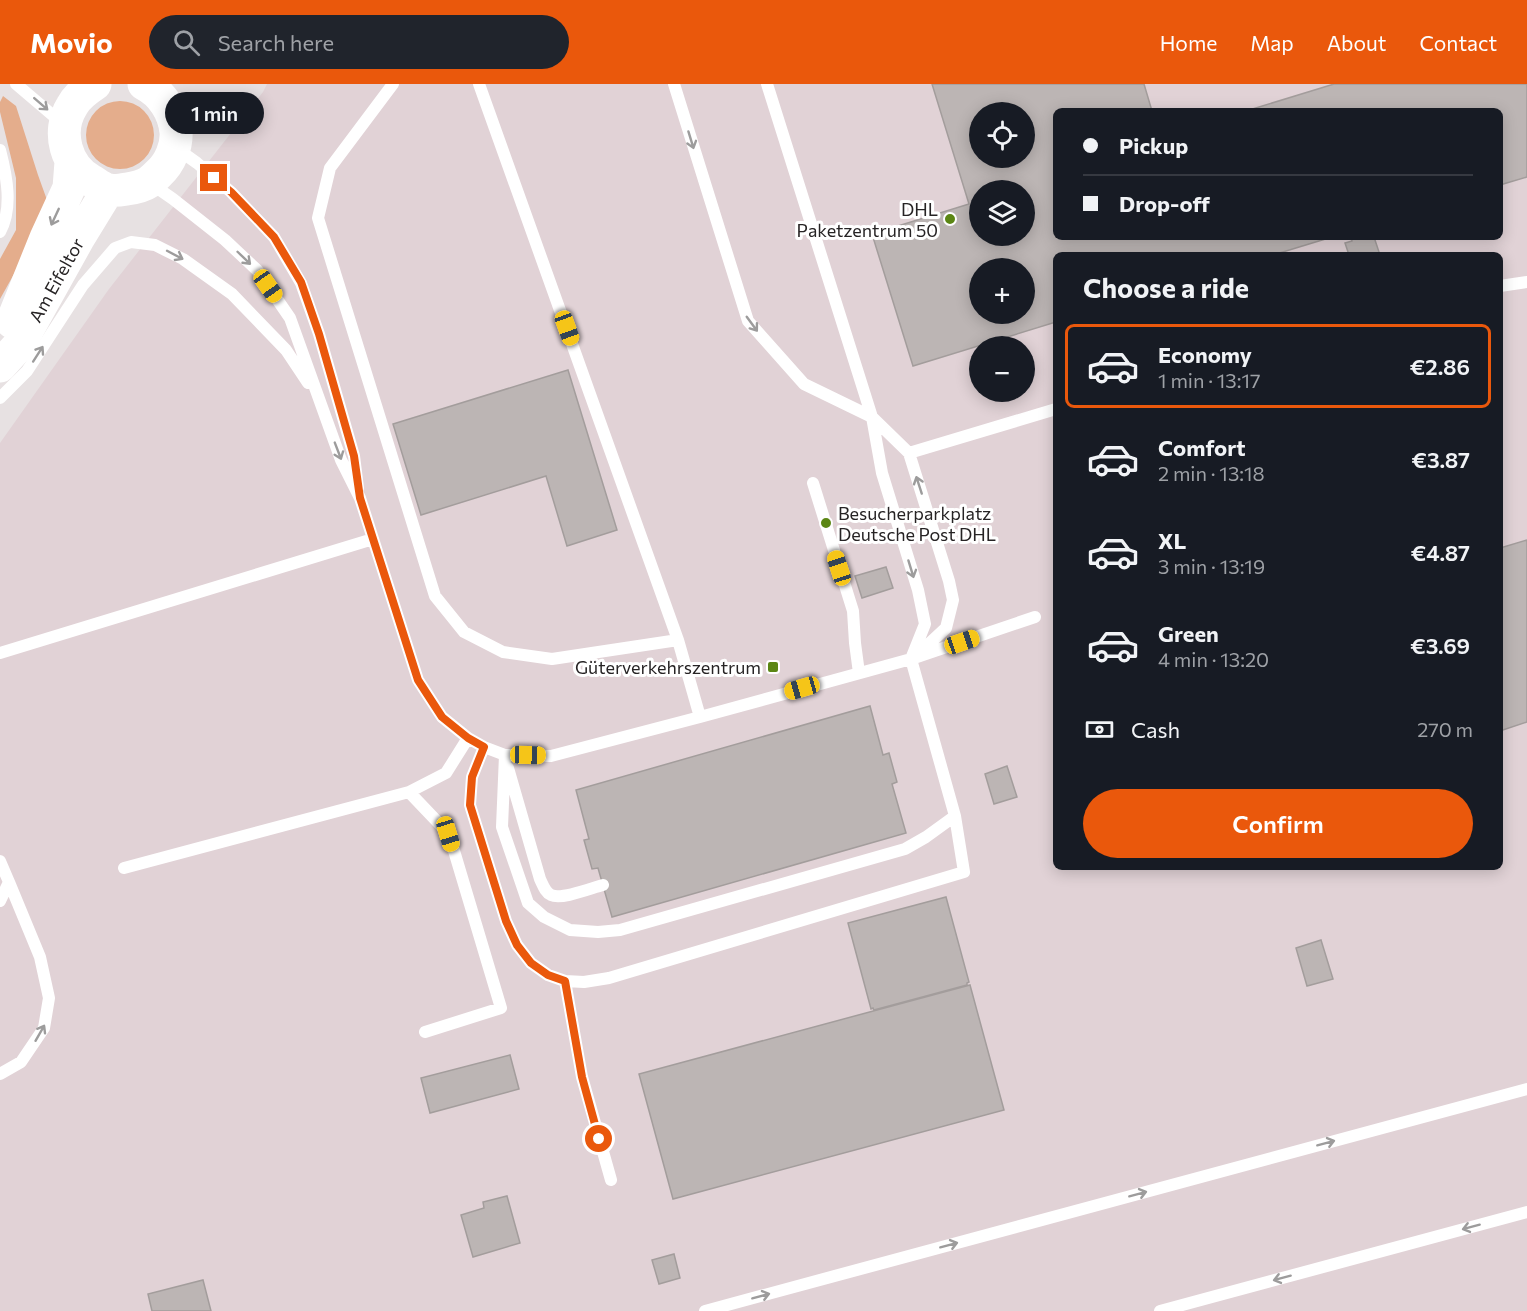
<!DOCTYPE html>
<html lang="en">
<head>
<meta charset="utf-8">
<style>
	body { margin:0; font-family:Commissioner,sans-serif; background:#20242c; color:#f1f3f6; height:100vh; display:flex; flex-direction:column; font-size:22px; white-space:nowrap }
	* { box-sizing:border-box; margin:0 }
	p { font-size:20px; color:#9ea1a6 }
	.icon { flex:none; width:33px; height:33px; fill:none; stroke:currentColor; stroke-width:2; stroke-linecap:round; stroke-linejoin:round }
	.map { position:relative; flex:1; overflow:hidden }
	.details { position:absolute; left:1053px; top:168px; width:450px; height:618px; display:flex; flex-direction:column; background:#171b24; border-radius:9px; box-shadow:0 3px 15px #0003 }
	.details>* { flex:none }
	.banner { position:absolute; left:1053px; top:24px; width:450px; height:132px; border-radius:9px; box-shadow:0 3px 15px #0003; display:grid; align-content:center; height:132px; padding:0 30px; background:#171b24 }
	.controls { position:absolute; left:969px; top:18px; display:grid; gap:12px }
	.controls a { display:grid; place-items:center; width:66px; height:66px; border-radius:50%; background:#171b24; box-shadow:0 3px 15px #0003; font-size:30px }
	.end { position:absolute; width:27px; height:27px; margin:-14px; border:8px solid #ea580c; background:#fff; box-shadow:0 0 0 3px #fff }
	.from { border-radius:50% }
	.bubble { position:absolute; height:42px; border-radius:21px; background:#171b24; box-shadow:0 3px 15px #0003; font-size:20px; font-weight:600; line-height:42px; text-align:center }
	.car { position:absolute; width:18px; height:36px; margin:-18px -9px; border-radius:8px; box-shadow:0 0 4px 2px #0007; background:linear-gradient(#f5c518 24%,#345 0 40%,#f5c518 0 76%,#345 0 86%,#f5c518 0) }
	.banner b { display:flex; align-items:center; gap:21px; height:57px; font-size:22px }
	.banner b+b { border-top:2px solid #363941 }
	.banner i { width:15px; height:15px; background:#f1f3f6 }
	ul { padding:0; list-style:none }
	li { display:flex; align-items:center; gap:18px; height:84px; margin:0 12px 9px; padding:0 18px; border:3px solid transparent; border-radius:9px }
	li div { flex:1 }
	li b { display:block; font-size:22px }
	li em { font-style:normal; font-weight:600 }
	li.on { border-color:#ea580c }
	li>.icon { width:54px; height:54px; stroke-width:1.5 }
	h2 { padding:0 30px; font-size:27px; line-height:72px }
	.pay { display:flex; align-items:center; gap:15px; height:66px; padding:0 30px; font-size:22px }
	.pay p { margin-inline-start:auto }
	.primary-button { display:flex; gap:12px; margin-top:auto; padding:12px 30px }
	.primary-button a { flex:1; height:69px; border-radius:36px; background:#ea580c; color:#fff; font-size:24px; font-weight:600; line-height:69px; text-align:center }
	header { display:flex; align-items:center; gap:36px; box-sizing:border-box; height:84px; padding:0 30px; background:#ea580c; color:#fff }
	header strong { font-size:28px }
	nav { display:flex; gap:33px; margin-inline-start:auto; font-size:21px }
	.search { width:420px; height:54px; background:#20242c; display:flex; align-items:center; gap:15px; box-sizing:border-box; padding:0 21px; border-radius:33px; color:#9ea1a6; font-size:22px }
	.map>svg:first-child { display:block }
	.built { fill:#e1d2d6; fill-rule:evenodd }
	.green { fill:#e4ad8c }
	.building { fill:#bcb5b4; stroke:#a39d9c; stroke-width:1.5; fill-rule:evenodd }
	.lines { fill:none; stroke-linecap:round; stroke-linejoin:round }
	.lane { stroke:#fff; stroke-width:12 }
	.secondary { stroke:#fff; stroke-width:33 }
	.oneway { stroke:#9d9c9c }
	.route { stroke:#ea580c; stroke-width:8 }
	.poi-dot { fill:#5b8614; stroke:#fff; stroke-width:2 }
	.labels { text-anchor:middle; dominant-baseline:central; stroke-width:6; stroke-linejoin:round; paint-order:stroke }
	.poi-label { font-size:18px; fill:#262324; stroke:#fff; text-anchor:end }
	.street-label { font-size:18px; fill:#262324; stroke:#fff }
</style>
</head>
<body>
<header>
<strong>Movio</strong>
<div class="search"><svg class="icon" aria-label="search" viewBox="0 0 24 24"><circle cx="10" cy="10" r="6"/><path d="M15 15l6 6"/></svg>Search here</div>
<nav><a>Home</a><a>Map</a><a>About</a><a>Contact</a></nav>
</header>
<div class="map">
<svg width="1527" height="1227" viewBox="0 0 1527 1227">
	<rect width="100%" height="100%" fill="#e7e1e2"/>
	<path class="built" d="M267,0h1260v1227h-1527v-868l109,-154 154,-197zM1056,27h444v126h-444zM980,28h44v46h-44zM980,106h44v46h-44zM1056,171h444v612h-444zM980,184h44v46h-44zM980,262h44v46h-44z"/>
	<path class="green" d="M3,12l13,10 22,69 9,25 -5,24 -42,75v-40l16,-29v-52l-16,-66v-10z
		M86 51a34 34 0 1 1 68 0a34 34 0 1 1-68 0Z"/>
	<path class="building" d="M932,0h212l8,27h-96v126h276l-59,18h-217v67l-143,44 -41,-132 97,-30zM980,28h44v46h-44zM980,106h44v46h-44zM980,184h44v46h-44z
		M1334,0h193v93l-27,8v-74h-254z
		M1351,153h8l1,1 14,-1 6,18h-31l-4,-12 7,-2z
		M568,286l49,160 -50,16 -21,-70 -125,39 -28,-91z
		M1527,456v182l-27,9v-183z
		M886,483l7,21 -31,10 -7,-22z
		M870,622l13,49 6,-2 8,29 -5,2 14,49 -294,84 -14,-49 -6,1 -8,-29 5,-1 -13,-49z
		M1007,682l10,31 -23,7 -9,-30z
		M946,813l23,85 -2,1v2l-93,25 -1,-2 -2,1 -23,-86z
		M1321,856l12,39 -26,7 -11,-38z
		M970,901l34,125 -331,89 -34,-125z
		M510,971l9,34 -89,24 -9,-35z
		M507,1112l13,47 -47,14 -12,-42 23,-7 -1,-6z
		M674,1170l6,24 -21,6 -7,-24z
		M203,1196l8,31h-59l-4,-17z"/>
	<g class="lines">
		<path class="lane" d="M16,0l47,40
			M393,0l-63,84 -12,50 117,378 29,36 39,20 49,7 126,-19
			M479,0l199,556 22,77
			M674,0l74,237 56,63 68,33 37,36 40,128 4,19 -7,28 -29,27
			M176,64l21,15 34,29 43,45 27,46 18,51 35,122 4,32
			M0,66c7,27 13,58 0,82
			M150,99l23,16 52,41 32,30 33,48 51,142 19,38 58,182 24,37 26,21 16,9 21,8 46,1 149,-39 211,-58 124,-42
			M1500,202l27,-4
			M0,314l27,-27 56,-86 32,-37 16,-6 24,3 28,14 49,35 54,56 22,33
			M909,369l147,-44
			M813,399l40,128 2,32 4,30
			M0,569l373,-114
			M484,663l-12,30 -2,28 36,116 11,24 14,18 17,12 17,6 19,1 25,-4 355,-106 -9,-56 -44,-157 14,-35 -7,-34 -36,-117 -10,-56 -105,-333
			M505,671l-3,72 26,76 16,14 26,13 28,2 22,-2 285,-81 21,-12 29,-21
			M508,684l32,111c3,6 5,13 11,16 11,5 40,-7 52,-10
			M409,708l40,42 52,174 -76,24
			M0,777l9,21 -9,19
			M124,784l285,-76 37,-19 22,-35
			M565,897l17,96 29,103
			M0,990l21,-12 23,-34 5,-30 -9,-41 -31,-75
			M705,1227l822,-222
			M1160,1227l367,-99"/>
		<path class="secondary" d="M95,0c-9,6 -18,12 -23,22 -16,26 -6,61 20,75 5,3 11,8 17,9 5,1 12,0 18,-1 7,-1 16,-3 22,-7 3,-2 7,-6 10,-9 11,-10 18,-27 17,-41 -2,-20 -14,-39 -32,-48
			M12,238l34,-84 23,-50 2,-26
			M0,282l19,-21 59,-106 30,-49"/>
	</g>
	<defs><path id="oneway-shaft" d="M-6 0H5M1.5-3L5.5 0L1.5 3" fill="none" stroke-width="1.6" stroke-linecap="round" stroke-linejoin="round" transform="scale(1.5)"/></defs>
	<g class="oneway">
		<use href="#oneway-shaft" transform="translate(41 20) rotate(41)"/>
		<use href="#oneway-shaft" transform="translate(691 56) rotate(73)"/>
		<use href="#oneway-shaft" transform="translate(55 133) rotate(115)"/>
		<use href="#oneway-shaft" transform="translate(175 171) rotate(28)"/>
		<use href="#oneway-shaft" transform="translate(244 174) rotate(44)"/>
		<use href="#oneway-shaft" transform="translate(752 240) rotate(54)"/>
		<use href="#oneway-shaft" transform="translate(38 270) rotate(-57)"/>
		<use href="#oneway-shaft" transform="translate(338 367) rotate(69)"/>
		<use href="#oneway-shaft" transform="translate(919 401) rotate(-108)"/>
		<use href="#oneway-shaft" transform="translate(911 485) rotate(73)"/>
		<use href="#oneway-shaft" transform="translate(40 949) rotate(-60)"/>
		<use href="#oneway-shaft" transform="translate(1326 1059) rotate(-15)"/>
		<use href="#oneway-shaft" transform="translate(1138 1110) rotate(-15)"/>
		<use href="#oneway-shaft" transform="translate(1471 1143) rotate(165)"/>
		<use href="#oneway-shaft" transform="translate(949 1161) rotate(-15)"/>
		<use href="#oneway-shaft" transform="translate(1282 1194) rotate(165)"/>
		<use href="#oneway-shaft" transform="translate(761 1212) rotate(-15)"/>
	</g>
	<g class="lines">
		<path class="route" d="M214,94l17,14 43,45 27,45 18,52 35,122 6,42 58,182 24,37 26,21 16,9 -12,30 -2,28 36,116 11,24 14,18 17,12 17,6 17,96 17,62"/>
	</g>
	<g class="poi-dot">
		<circle cx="950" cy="135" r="6"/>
		<circle cx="826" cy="439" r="6"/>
		<rect x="767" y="577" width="12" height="12" rx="3"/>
	</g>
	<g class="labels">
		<g class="poi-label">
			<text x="938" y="125">DHL<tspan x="938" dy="21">Paketzentrum 50</tspan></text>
			<text x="838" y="429" text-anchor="start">Besucherparkplatz<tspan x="838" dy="21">Deutsche Post DHL</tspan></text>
			<text x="761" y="583">Güterverkehrszentrum</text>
		</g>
		<g class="street-label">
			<text transform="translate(56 196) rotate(-61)">Am Eifeltor</text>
		</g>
	</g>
</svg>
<div class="controls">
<a><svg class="icon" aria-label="locate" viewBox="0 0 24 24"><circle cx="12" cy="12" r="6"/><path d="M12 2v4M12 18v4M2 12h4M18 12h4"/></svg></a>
<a><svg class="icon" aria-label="layers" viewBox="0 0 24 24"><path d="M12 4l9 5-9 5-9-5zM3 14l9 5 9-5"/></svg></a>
<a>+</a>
<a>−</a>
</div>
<i class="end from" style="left:599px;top:1055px"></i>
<i class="end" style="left:214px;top:94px"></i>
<div class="bubble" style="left:165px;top:8px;width:99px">1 min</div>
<i class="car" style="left:268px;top:202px;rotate:145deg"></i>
<i class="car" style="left:567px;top:244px;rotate:160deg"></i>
<i class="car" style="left:839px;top:484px;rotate:342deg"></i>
<i class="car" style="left:962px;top:558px;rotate:71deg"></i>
<i class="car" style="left:802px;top:604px;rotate:254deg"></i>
<i class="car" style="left:528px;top:671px;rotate:91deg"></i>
<i class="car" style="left:448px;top:750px;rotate:163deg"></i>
<div class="banner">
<b><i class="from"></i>Pickup</b>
<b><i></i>Drop-off</b>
</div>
<section class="details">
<h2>Choose a ride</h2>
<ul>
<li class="on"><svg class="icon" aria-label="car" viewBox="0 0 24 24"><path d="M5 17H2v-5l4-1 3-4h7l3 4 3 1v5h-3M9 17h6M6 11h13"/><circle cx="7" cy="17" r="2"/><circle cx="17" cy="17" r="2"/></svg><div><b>Economy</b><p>1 min · 13:17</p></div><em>€2.86</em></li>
<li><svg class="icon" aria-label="car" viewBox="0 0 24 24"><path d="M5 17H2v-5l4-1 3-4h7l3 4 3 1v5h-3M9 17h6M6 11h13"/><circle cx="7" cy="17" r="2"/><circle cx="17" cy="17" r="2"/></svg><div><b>Comfort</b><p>2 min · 13:18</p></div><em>€3.87</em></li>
<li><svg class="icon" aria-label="car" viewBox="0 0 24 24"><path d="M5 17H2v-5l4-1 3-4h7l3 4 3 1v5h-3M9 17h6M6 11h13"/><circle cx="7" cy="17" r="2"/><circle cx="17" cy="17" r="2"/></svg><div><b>XL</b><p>3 min · 13:19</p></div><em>€4.87</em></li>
<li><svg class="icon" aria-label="car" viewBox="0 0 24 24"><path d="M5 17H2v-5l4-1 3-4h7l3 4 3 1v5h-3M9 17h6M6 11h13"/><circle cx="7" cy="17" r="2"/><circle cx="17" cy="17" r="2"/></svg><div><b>Green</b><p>4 min · 13:20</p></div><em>€3.69</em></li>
</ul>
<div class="pay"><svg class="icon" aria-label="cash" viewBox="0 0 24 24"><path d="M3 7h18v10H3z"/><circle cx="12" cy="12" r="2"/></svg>Cash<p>270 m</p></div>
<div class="primary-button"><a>Confirm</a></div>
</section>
</div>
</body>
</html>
